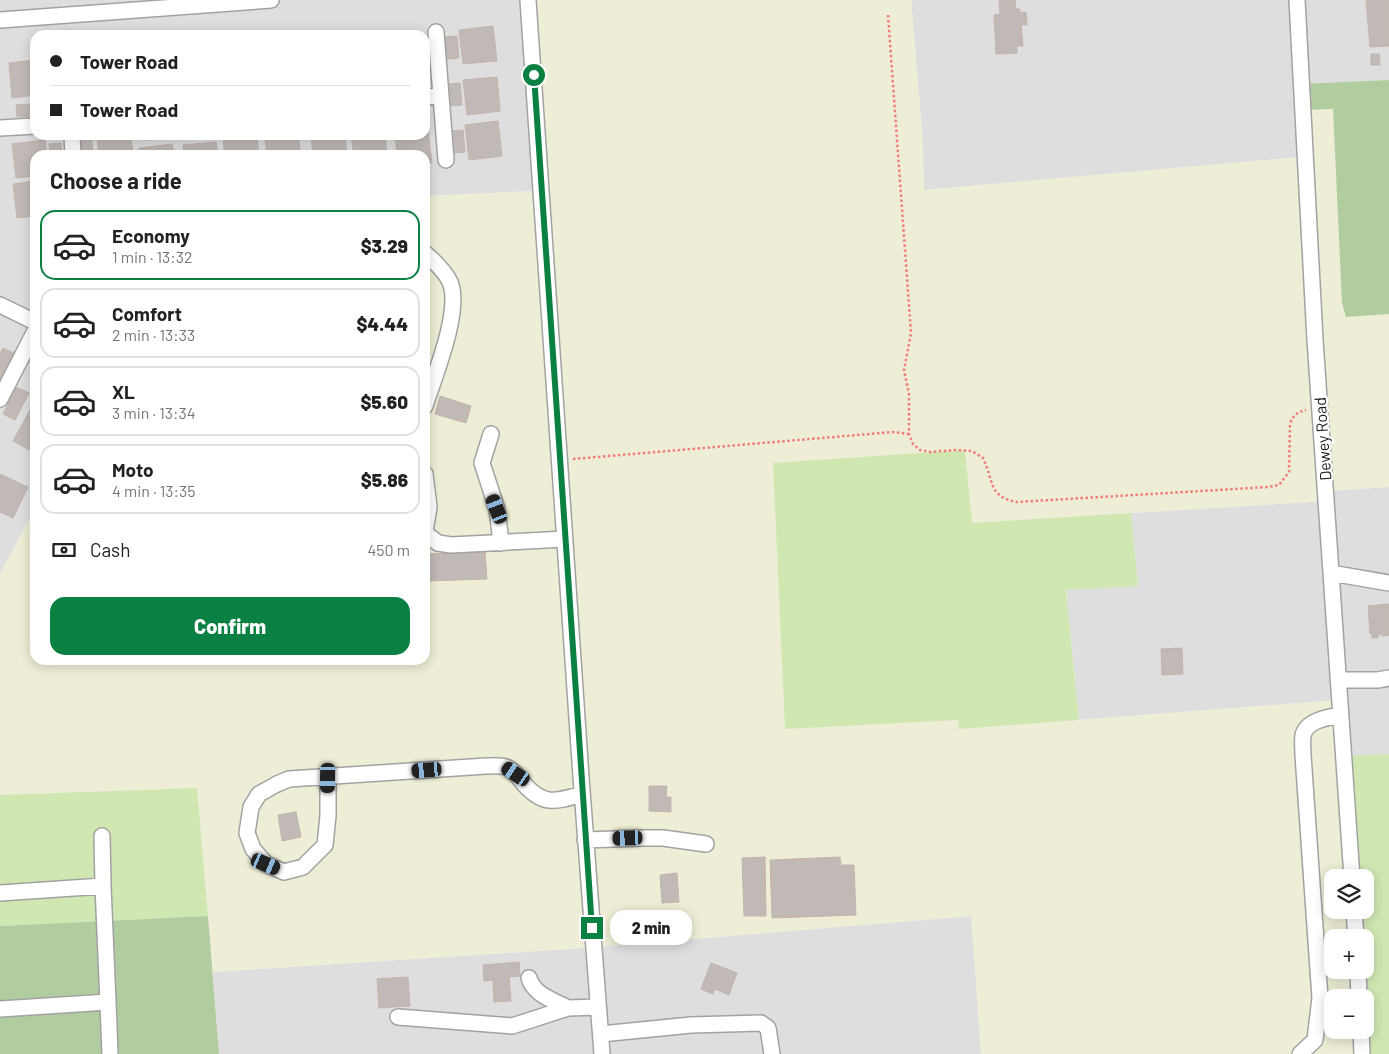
<!DOCTYPE html>
<html lang="en">
<head>
<meta charset="utf-8">
<style>
	body { margin:0; font-family:Barlow,sans-serif; background:#f2f2f2; color:#222; height:100vh; display:flex; flex-direction:column; font-size:19px; white-space:nowrap }
	* { box-sizing:border-box; margin:0 }
	p { font-size:16px; color:#767676 }
	.icon { flex:none; width:28px; height:28px; fill:none; stroke:currentColor; stroke-width:2; stroke-linecap:round; stroke-linejoin:round }
	.map { position:relative; flex:1; overflow:hidden }
	.details { position:absolute; left:30px; top:150px; width:400px; height:515px; display:flex; flex-direction:column; background:#fff; border-radius:15px; box-shadow:0 2px 12px #0003 }
	.details>* { flex:none }
	.banner { position:absolute; left:30px; top:30px; width:400px; height:110px; border-radius:15px; box-shadow:0 2px 12px #0003; display:grid; align-content:center; height:110px; padding:0 20px; background:#fff }
	.tools { position:absolute; left:1324px; top:869px; display:grid; gap:10px }
	.tools a { display:grid; place-items:center; width:50px; height:50px; border-radius:10px; background:#fff; box-shadow:0 2px 12px #0003; font-size:25px }
	.end { position:absolute; width:22px; height:22px; margin:-11px; border:6px solid #0b8043; background:#fff; box-shadow:0 0 0 2px #fff }
	.from { border-radius:50% }
	.bubble { position:absolute; height:35px; border-radius:15px; background:#fff; box-shadow:0 2px 12px #0003; font-size:16px; font-weight:800; line-height:35px; text-align:center }
	.car { position:absolute; width:15px; height:30px; margin:-15px -8px; border-radius:6px; box-shadow:0 0 4px 1px #0007; background:linear-gradient(#222 24%,#8ab4d8 0 40%,#222 0 76%,#8ab4d8 0 86%,#222 0) }
	.banner b { display:flex; align-items:center; gap:18px; height:48px; font-size:19px }
	.banner b+b { border-top:1px solid #e0e0e0 }
	.banner i { width:12px; height:12px; background:#222 }
	ul { padding:0; list-style:none }
	li { display:flex; align-items:center; gap:15px; height:70px; margin:0 10px 8px; padding:0 10px; border:2px solid #e0e0e0; border-radius:15px }
	li div { flex:1 }
	li b { display:block; font-size:19px }
	li em { font-style:normal; font-weight:800 }
	li.active { border-color:#0b8043 }
	li>.icon { width:45px; height:45px; stroke-width:1.5 }
	h2 { padding:0 20px; font-size:22px; line-height:60px }
	.pay { display:flex; align-items:center; gap:12px; height:55px; padding:0 20px; font-size:19px }
	.pay p { margin-inline-start:auto }
	.button { display:flex; gap:10px; margin-top:auto; padding:10px 20px }
	.button a { flex:1; height:58px; border-radius:15px; background:#0b8043; color:#fff; font-size:20px; font-weight:800; line-height:58px; text-align:center }
	.map>svg:first-child { display:block }
	.residential { fill:#dfdede; fill-rule:evenodd }
	.farmland { fill:#eeeed6 }
	.grass { fill:#d0e7b2 }
	.forest { fill:#b1cda0 }
	.building { fill:#c1b9b5; stroke:#c2b4ac }
	.lines { fill:none; stroke-linecap:round; stroke-linejoin:round }
	.minor-casing { stroke:#a2a2a2; stroke-width:18 }
	.path { stroke:#f27c79; stroke-width:2.5; stroke-dasharray:2.5 2.5; stroke-linecap:butt }
	.minor { stroke:#fff; stroke-width:15 }
	.route { stroke:#0b8043; stroke-width:6 }
	.labels { text-anchor:middle; dominant-baseline:central; stroke-width:4.5; stroke-linejoin:round; paint-order:stroke }
	.street-label { font-size:16px; fill:#212121; stroke:#fff }
</style>
</head>
<body>
<div class="map">
<svg width="1389" height="1054" viewBox="0 0 1389 1054">
	<rect width="100%" height="100%" fill="#f1eee9"/>
	<path class="residential" d="M0,0h523l16,191 -114,5v-41h-390v354l-35,65zM35,35h390v100h-390z
		M911,0h478v80l-89,4 3,73 -379,33 -2,-60z
		M1389,487v267l-46,2 -4,-56 -260,20 -13,-130 72,-4 -7,-73 196,-12v-10z
		M972,916l9,138h-762l-6,-82 371,-24z"/>
	<path class="farmland" d="M523,0h388l11,130 2,60 378,-33 -1,-47 32,-1 9,194 4,14 43,-3v173l-62,4 1,10 -357,22 -198,-60 12,265 173,-8 1,9 380,-29 11,177 -18,1v32h19l2,27 -21,1v32h23l2,27 -25,1v32h26l2,24h-379l-10,-138 -387,32 -371,24 -16,-184 -197,7v-221l35,-65v151h390v-464l114,-5z"/>
	<path class="grass" d="M965,450l7,73 159,-10 7,73 -72,4 13,130 -120,9 -1,-9 -173,9 -12,-266z
		M1389,754v300h-29l5,-24v-92l-12,-1 -2,-27h14v-32l-15,-1 -7,-121z
		M197,788l11,128 -208,10v-131z"/>
	<path class="forest" d="M1389,80v234l-43,3 -4,-14 -9,-194 -32,1 -1,-26z
		M208,916l11,138h-219v-128z"/>
	<path class="building" d="M999,0h16l1,9h4v4l6,-1 1,13h-6l2,21h-6v7l-21,1 -2,-39 6,-1z
		M1366,0h23v46l-19,1z
		M493,26l4,35 -34,3 -4,-34z
		M457,36l2,22 -12,1 -2,-22z
		M1371,54h8l1,11h-9z
		M35,60v35l-23,3 -3,-35z
		M497,77l3,34 -33,4 -4,-35z
		M460,83l2,22 -12,1 -2,-22z
		M35,104v12l-18,1 -1,-12z
		M498,121l4,35 -33,4 -4,-35z
		M425,129h3l4,34 -7,1v-9h-28l-2,-20h30z
		M463,130l2,22 -12,1 -2,-22z
		M119,135h12l2,20h-34l-2,-17z
		M143,135h22v4l-22,1z
		M298,135l3,20h-34l-2,-16z
		M323,135h22l2,20h-34l-2,-19z
		M351,135h34l2,20h-33z
		M257,137l2,18h-34l-2,-14z
		M45,140l2,15h-12v21l-19,2 -4,-34z
		M92,140l1,15h-12l-1,-14z
		M216,142l2,13h-34l-1,-10z
		M61,143l1,12h-12l-1,-11z
		M172,144l2,11h-34l-1,-7z
		M35,181v35l-18,2 -4,-34z
		M3,348l11,5 -13,27 -1,-26z
		M35,348v18l-7,-4z
		M16,387l13,6 -14,27 -12,-6z
		M440,396l31,10 -5,17 -31,-9z
		M30,410l5,2v41l-22,-12z
		M0,474l28,13 -15,31 -13,-6z
		M485,551l2,28 -60,2 -2,-27z
		M1389,604v31l-7,1 -1,-2 -3,1v3h-6v-4l-2,-1 -2,-27z
		M1182,648l1,26 -21,1 -1,-26z
		M649,786h18l-1,11h5v15l-22,-1z
		M296,812l5,25 -19,4 -4,-26z
		M765,857l1,59h-22l-2,-58z
		M840,857l1,8h13l2,50 -84,3 -2,-58z
		M677,873l2,29 -17,1 -2,-28z
		M519,962l1,14 -11,1 2,24 -17,1 -1,-22 -9,1 -1,-16z
		M711,963l26,10 -8,22 -14,-6 -2,5 -12,-5z
		M408,977l2,29 -31,2 -2,-29z"/>
	<g class="lines">
		<g class="minor-casing">
			<path id="minor" d="M528,0l53,777 21,277
				M1297,0l18,340 37,538
				M0,20l271,-20
				M436,32l5,64
				M425,97l16,-1 5,64
				M0,128l35,-2
				M72,135l1,20
				M425,253c9,8 20,18 25,29 12,28 -16,95 -25,124
				M0,305l35,17
				M0,399l35,-68
				M491,434l-9,29 15,46 4,34
				M425,474l4,33 -4,24
				M425,533l13,10 13,2 114,-6
				M1331,573l58,10
				M1338,680h40l11,-2
				M328,778v38l-3,29 -22,22 -19,5 -18,-8 -13,-15 -6,-16 4,-26 8,-13 18,-10 12,-5 197,-13c6,0 14,-1 20,1 7,3 13,10 17,16 20,23 32,19 59,11
				M102,836l1,50
				M585,840l58,-2h20l43,6
				M0,893l103,-7 5,116 -108,7
				M1354,910l2,28
				M1358,970l1,28
				M529,978c5,17 24,22 39,30
				M108,1002l2,52
				M398,1017l114,9 56,-18 30,-1
				M1361,1030l1,24
				M601,1034l90,-9 70,-2 7,5 4,26
				M1300,1054l15,-14 5,-42 -17,-243c0,-7 -1,-14 0,-20 4,-15 26,-18 38,-20"/>
		</g>
		<path class="path" d="M888,15l23,318 -7,37 5,24v40l4,10 7,6 10,2 25,-2 17,1 11,7c11,23 5,39 34,44l251,-15 11,-2 10,-13 1,-49c4,-8 7,-11 16,-13
			M573,459l320,-27 16,2"/>
		<use href="#minor" class="minor"/>
	</g>
	<g class="lines">
		<path class="route" d="M534,75l58,853"/>
	</g>
	<g class="labels">
		<g class="street-label">
			<text transform="translate(1322 439) rotate(-94)">Dewey Road</text>
		</g>
	</g>
</svg>
<div class="tools">
<a><svg class="icon" aria-label="layers" viewBox="0 0 24 24"><path d="M12 4l9 5-9 5-9-5zM3 14l9 5 9-5"/></svg></a>
<a>+</a>
<a>−</a>
</div>
<i class="end from" style="left:534px;top:75px"></i>
<i class="end" style="left:592px;top:928px"></i>
<div class="bubble" style="left:610px;top:910px;width:82px">2 min</div>
<i class="car" style="left:497px;top:509px;rotate:339deg"></i>
<i class="car" style="left:427px;top:770px;rotate:266deg"></i>
<i class="car" style="left:516px;top:774px;rotate:304deg"></i>
<i class="car" style="left:328px;top:778px;rotate:181deg"></i>
<i class="car" style="left:628px;top:838px;rotate:268deg"></i>
<i class="car" style="left:266px;top:864px;rotate:113deg"></i>
<div class="banner">
<b><i class="from"></i>Tower Road</b>
<b><i></i>Tower Road</b>
</div>
<section class="details">
<h2>Choose a ride</h2>
<ul>
<li class="active"><svg class="icon" aria-label="car" viewBox="0 0 24 24"><path d="M5 17H2v-5l4-1 3-4h7l3 4 3 1v5h-3M9 17h6M6 11h13"/><circle cx="7" cy="17" r="2"/><circle cx="17" cy="17" r="2"/></svg><div><b>Economy</b><p>1 min · 13:32</p></div><em>$3.29</em></li>
<li><svg class="icon" aria-label="car" viewBox="0 0 24 24"><path d="M5 17H2v-5l4-1 3-4h7l3 4 3 1v5h-3M9 17h6M6 11h13"/><circle cx="7" cy="17" r="2"/><circle cx="17" cy="17" r="2"/></svg><div><b>Comfort</b><p>2 min · 13:33</p></div><em>$4.44</em></li>
<li><svg class="icon" aria-label="car" viewBox="0 0 24 24"><path d="M5 17H2v-5l4-1 3-4h7l3 4 3 1v5h-3M9 17h6M6 11h13"/><circle cx="7" cy="17" r="2"/><circle cx="17" cy="17" r="2"/></svg><div><b>XL</b><p>3 min · 13:34</p></div><em>$5.60</em></li>
<li><svg class="icon" aria-label="car" viewBox="0 0 24 24"><path d="M5 17H2v-5l4-1 3-4h7l3 4 3 1v5h-3M9 17h6M6 11h13"/><circle cx="7" cy="17" r="2"/><circle cx="17" cy="17" r="2"/></svg><div><b>Moto</b><p>4 min · 13:35</p></div><em>$5.86</em></li>
</ul>
<div class="pay"><svg class="icon" aria-label="cash" viewBox="0 0 24 24"><path d="M3 7h18v10H3z"/><circle cx="12" cy="12" r="2"/></svg>Cash<p>450 m</p></div>
<div class="button"><a>Confirm</a></div>
</section>
</div>
</body>
</html>
